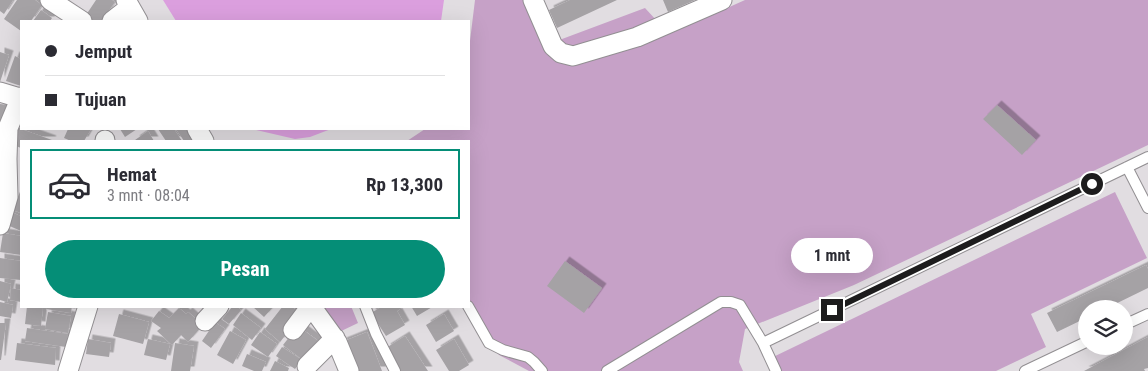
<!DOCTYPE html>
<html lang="id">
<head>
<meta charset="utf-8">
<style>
	body { margin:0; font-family:"Roboto Condensed",sans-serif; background:#f7f7f7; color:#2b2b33; height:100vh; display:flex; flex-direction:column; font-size:19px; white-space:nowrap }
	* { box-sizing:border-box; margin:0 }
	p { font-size:16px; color:#7c7c81 }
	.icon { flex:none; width:28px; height:28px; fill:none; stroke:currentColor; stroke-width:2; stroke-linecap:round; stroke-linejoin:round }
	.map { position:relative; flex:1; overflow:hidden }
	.side { position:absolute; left:20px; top:140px; width:450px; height:168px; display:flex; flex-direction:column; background:#fff; border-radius:0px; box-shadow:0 5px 20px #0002 }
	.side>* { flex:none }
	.hud { position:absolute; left:20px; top:20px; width:450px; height:110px; border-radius:0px; box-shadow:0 5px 20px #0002; display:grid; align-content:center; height:110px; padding:0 25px; background:#fff }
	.tools { position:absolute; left:1078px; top:300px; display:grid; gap:10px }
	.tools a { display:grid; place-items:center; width:55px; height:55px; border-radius:50%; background:#fff; box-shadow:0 5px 20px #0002; font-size:25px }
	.end { position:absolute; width:22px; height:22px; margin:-11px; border:6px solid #1d1c1d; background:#fff; box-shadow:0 0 0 2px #fff }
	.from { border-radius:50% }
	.bubble { position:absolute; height:35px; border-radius:18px; background:#fff; box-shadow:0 5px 20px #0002; font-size:16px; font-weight:700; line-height:35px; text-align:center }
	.hud b { display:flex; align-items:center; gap:18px; height:48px; font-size:19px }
	.hud b+b { border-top:1px solid #e1e1e2 }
	.hud i { width:12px; height:12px; background:#2b2b33 }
	ul { padding:9px 0 0; list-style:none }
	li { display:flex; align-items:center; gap:15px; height:70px; margin:0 10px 8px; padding:0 15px; border:2px solid transparent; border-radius:0px }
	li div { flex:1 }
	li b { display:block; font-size:19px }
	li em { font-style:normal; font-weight:700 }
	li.current { border-color:#058e77 }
	li>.icon { width:45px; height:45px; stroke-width:1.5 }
	.button { display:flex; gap:10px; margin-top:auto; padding:10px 25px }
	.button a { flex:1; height:58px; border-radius:30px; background:#058e77; color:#fff; font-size:20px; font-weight:700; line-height:58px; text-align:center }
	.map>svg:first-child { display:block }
	.green { fill:#c6a1c7 }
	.water { fill:#db9fde }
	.building { fill:#a5a2a5; filter:url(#shadow) }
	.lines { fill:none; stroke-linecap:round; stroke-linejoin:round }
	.lane-casing { stroke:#928f92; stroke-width:12 }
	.street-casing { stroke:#928f92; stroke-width:21 }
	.lane { stroke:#fff; stroke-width:10 }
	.street { stroke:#fff; stroke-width:19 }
	.route { stroke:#1d1c1d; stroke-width:6 }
</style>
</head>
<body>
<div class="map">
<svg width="1148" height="371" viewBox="0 0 1148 371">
	<defs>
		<filter id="shadow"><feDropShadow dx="4.5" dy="-4.5" stdDeviation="0" flood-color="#0004"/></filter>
	</defs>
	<rect width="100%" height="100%" fill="#e1dde1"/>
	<path class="green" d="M475,0h61l18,42 91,-34 24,26 76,-34h403v145l-294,140 -109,44 -6,33 4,9h-214l-30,-16 -29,-40 -1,-174h-62l18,-12h44v-80z
		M1115,192l32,66 -116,56 15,33 -50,24h-221l-6,-12z
		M315,306h36l7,17 -23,11z"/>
	<path class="water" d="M163,0h281l-3,21h-265z
		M252,129h79l-21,8 -15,2z"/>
	<path class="building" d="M0,0h13l-9,14 -4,-3z
		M17,0h18l7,5 -11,16h-10v10l-17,-12z
		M96,0h16l3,2 -14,19h-12l-5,-3z
		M570,0h47l-60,28 -8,-18z
		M663,0h32l-27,12z
		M41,10l11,8 -2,3h-17z
		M0,52l9,3 -9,27z
		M15,56l6,3v27l-15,-5z
		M0,104l8,1 -2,16 -6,-1z
		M997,105l39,35 -14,15 -39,-36z
		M18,126l3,3 31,11 -1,1h-30v7l-10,-4z
		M68,129h23l-7,12h-13l-7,-3z
		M120,129h17l-12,8z
		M158,129h16l8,12h-16z
		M176,129h17l8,12h-17z
		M148,131l6,10h-18l-1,-1z
		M21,189v24l-8,-3z
		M10,212l11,4v15l-16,-7z
		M3,233l18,3v19l-21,-3z
		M0,258l21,3v19l-21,-2z
		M565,261l37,27 -18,25 -37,-27z
		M1146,265l2,4v19l-43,21h-19v9l-29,14 -10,-19z
		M0,281l11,3 -4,18 -7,-2z
		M11,288l10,2v12l-11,-2z
		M0,302l13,3 -2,13 -11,-2z
		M27,306l16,1 -2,19 -16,-2z
		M47,306h25l-1,7 -25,-4z
		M233,306h3l5,4 -12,14 -7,-5z
		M252,306h22l-10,11z
		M283,306h8l11,9 -22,27 -15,-13z
		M383,306h22l-8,5 8,14 -19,11 -15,-23z
		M411,306h23l-17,10z
		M179,308l7,6 2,-2 15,13 -15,17 -7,-7 -9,10 -15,-14 4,-3 -10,-7 8,-10 10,7z
		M48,312l23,4 -3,17 -23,-4z
		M241,313l20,15 -9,12 -19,-15z
		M119,314l30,8 -6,22 -30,-8z
		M444,314l10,17 -18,11 -10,-17z
		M215,322l10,7 -14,19 -9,-7z
		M0,323h6l-5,37h-1z
		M298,326l23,17 -14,20 -24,-18z
		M27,328l41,6 -2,13 -41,-6z
		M230,331l16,9 -13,24 -16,-9z
		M260,332l17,12 -9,13 -17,-12z
		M367,332l15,39h-29l-11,-29z
		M405,336l23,35h-27l-15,-23z
		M1148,337v31l-4,1 1,2h-61z
		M88,339l23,4 -2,14 -23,-3z
		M148,339l22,5 -4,16 -22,-5z
		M454,339l15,26 -10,6h-10l-13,-21z
		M17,343l39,5 -1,17 -40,-5z
		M175,343l19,3 -4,25h-19z
		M282,347l20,13 -7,9 -19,-13z
		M247,354l19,8 -4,9h-8l-12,-5z
		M275,361l14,7 -1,3h-18z"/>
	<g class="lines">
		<g class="lane-casing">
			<path id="lane" d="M1127,167l21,41
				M365,306l11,28 19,37
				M468,306l21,37 14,7 25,7 6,5 8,9
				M1124,325l24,-11
				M607,371l114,-69h10l9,3 23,38
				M776,371l-13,-28 385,-186
				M1025,371l61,-29"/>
		</g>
		<g class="street-casing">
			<path id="street" d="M50,0l32,21
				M126,0l12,21
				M533,0l20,46 8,7 12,3 64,-19 85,-37
				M112,21l18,-14
				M0,92l20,6
				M197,129l7,12
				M105,141v-1
				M0,225l8,-28 -1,-38 1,-31 13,-31
				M311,306l26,36 12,29
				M205,321l14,-15
				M293,330l18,-24
				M307,366l28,-28
				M68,371l20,-65"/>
		</g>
		<use href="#lane" class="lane"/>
		<use href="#street" class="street"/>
	</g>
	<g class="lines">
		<path class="route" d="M832,310l260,-126"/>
	</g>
</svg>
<div class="tools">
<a><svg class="icon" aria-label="layers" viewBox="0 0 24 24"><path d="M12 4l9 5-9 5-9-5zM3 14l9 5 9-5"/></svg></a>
</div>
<i class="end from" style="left:1092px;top:184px"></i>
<i class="end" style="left:832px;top:310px"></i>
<div class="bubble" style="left:791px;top:238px;width:82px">1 mnt</div>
<div class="hud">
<b><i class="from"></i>Jemput</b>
<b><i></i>Tujuan</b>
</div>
<section class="side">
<ul>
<li class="current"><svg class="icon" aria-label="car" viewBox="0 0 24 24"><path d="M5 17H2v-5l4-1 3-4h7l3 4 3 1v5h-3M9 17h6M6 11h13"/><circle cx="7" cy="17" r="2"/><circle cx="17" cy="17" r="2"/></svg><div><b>Hemat</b><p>3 mnt · 08:04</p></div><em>Rp 13,300</em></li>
</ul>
<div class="button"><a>Pesan</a></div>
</section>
</div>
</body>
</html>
